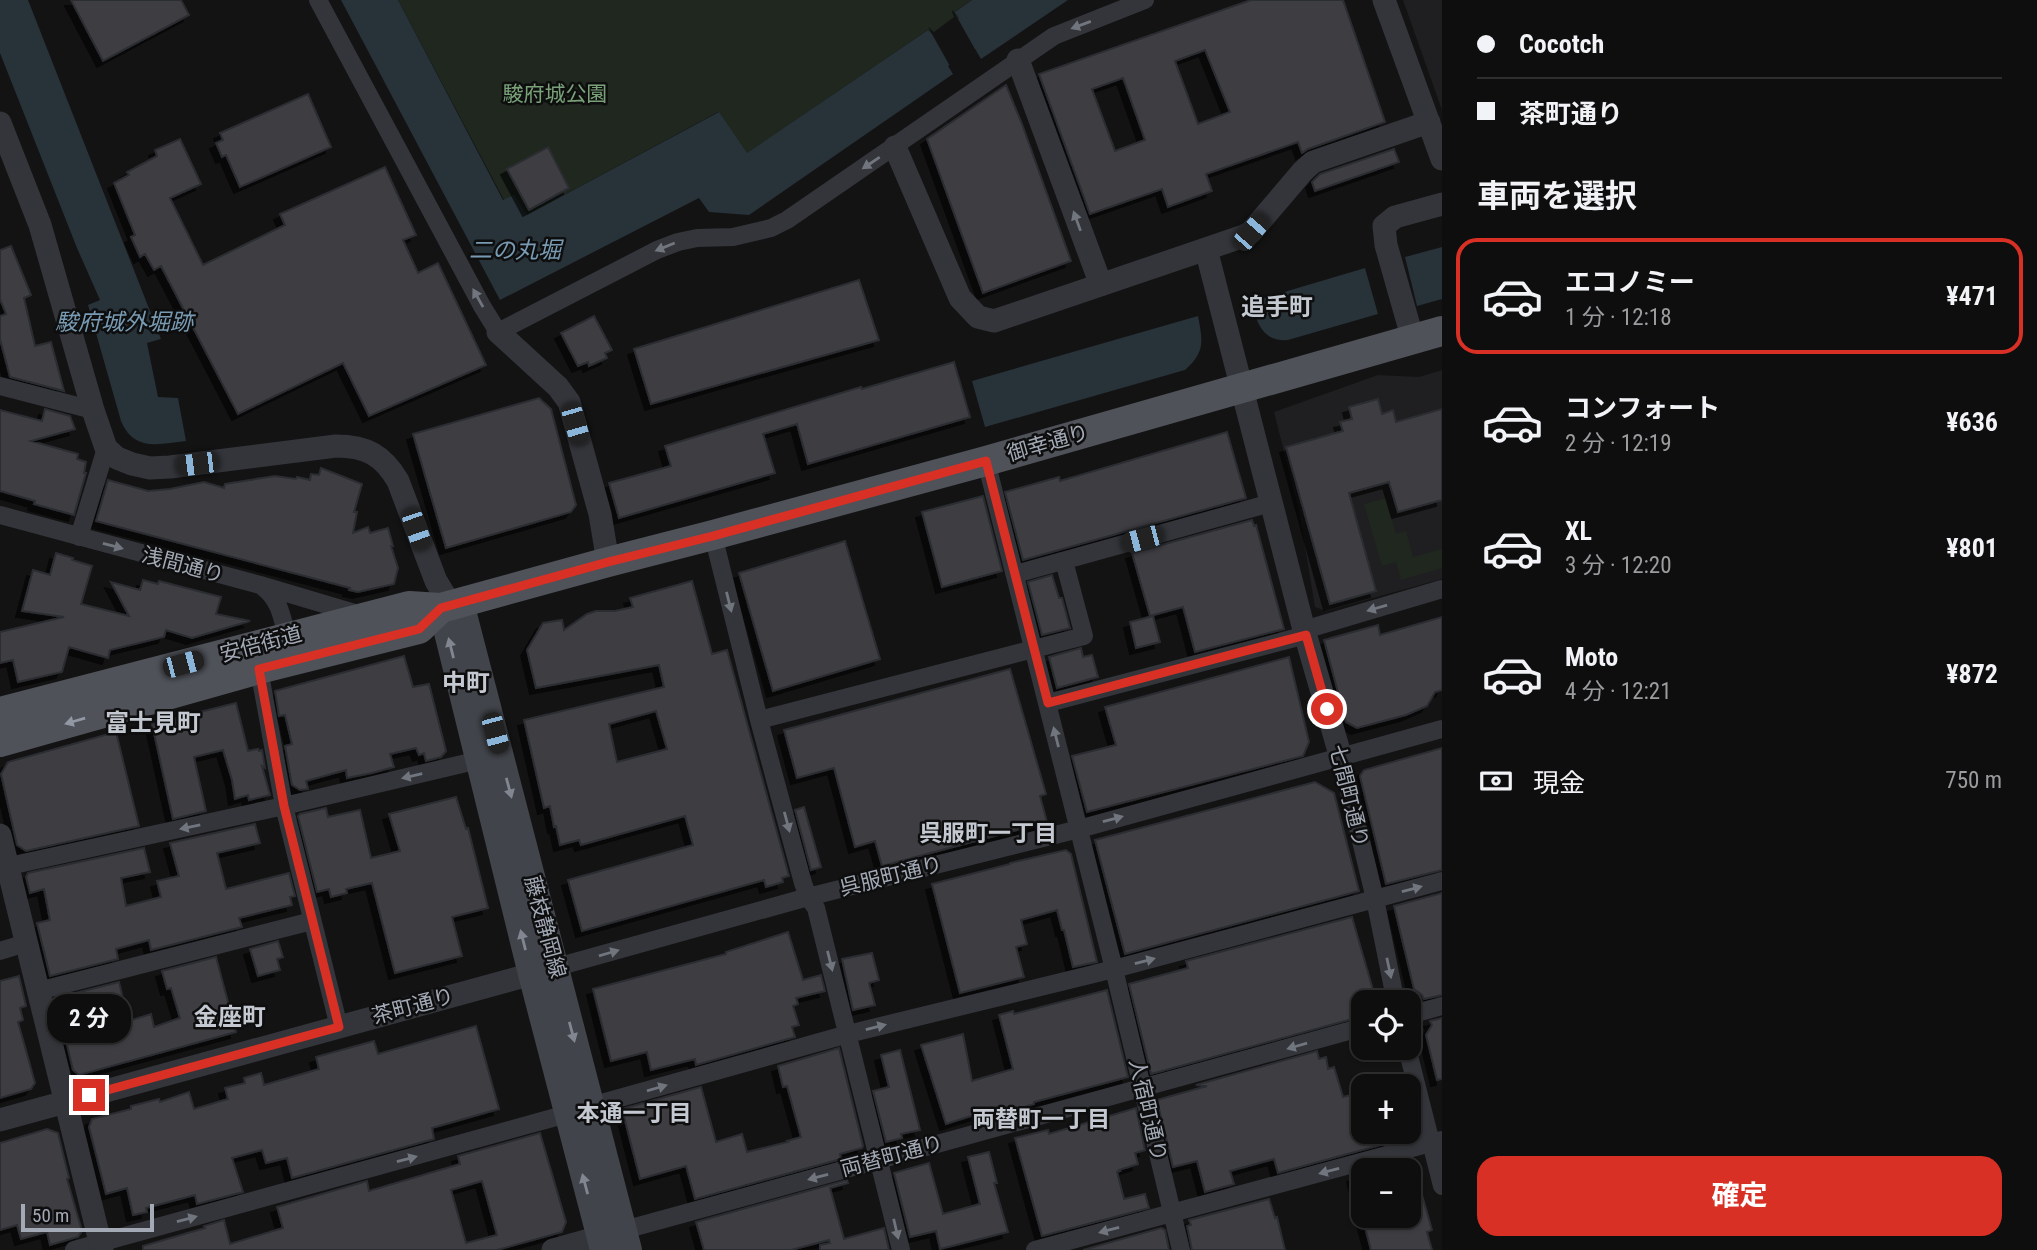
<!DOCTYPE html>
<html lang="ja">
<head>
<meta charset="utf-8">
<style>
	body { margin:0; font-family:"Roboto Condensed","Noto Sans JP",sans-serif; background:#1c1c1d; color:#f1f3f6; height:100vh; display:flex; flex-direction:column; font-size:26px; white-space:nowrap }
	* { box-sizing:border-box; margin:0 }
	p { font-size:23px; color:#9b9c9e }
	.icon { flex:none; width:38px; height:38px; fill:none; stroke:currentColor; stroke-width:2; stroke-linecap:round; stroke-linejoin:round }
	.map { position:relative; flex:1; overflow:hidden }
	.panel { display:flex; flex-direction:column; background:#0e0e0f; width:595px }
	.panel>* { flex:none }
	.banner { display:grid; align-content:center; height:154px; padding:0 35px; background:#0e0e0f }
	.buttons { position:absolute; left:1351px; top:990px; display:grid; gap:14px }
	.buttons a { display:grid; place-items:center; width:70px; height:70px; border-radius:14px; background:#0e0e0f; box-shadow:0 2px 5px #0004,0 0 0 2px #2e2e2f; font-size:35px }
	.scale { position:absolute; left:21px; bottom:18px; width:133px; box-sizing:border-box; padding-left:7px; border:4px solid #a3aab6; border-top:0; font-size:19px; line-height:24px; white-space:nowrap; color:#a3aab6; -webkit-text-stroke:5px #0e0e0f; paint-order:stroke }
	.end { position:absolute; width:32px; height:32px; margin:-16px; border:9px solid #d93025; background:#fff; box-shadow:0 0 0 4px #fff }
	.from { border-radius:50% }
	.bubble { position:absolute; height:49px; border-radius:21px; background:#0e0e0f; box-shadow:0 2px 5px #0004,0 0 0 2px #2e2e2f; font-size:23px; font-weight:700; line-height:49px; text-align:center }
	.car { position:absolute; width:21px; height:42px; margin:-21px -10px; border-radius:9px; box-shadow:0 0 5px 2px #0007; background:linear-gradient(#222 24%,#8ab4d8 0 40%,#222 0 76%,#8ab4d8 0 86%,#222 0) }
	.banner b { display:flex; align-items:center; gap:24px; height:66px; font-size:26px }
	.banner b+b { border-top:2px solid #2e2e2f }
	.banner i { width:18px; height:18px; background:#f1f3f6 }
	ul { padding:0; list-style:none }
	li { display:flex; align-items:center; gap:21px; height:116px; margin:0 14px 10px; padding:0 21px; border:4px solid transparent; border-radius:21px }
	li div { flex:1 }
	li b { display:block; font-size:26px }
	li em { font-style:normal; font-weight:700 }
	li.current { border-color:#d93025 }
	li>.icon { width:63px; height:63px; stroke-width:1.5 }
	h2 { padding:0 35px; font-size:32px; line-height:84px }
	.pay { display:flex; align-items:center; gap:18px; height:77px; padding:0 35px; font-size:26px }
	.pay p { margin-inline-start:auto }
	.primary-button { display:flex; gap:14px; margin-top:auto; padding:14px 35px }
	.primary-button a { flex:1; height:80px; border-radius:21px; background:#d93025; color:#fff; font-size:28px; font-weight:700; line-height:80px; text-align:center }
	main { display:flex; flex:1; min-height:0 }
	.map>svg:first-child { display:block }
	.built { fill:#1f1f21 }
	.green { fill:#1f271f }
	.water { fill:#283239 }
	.pier { fill:#131314 }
	.building { fill:#3c3e42; stroke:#2c2d31; stroke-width:2; fill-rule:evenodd; filter:url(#shadow) }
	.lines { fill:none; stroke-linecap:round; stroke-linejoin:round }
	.minor { stroke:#33353a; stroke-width:18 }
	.tertiary { stroke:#33353a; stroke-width:23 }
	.secondary { stroke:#41444a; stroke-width:26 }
	.primary { stroke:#4f5259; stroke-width:30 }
	.oneway { fill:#71757e }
	.oneway2 { fill:#818690 }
	.oneway3 { fill:#9298a3 }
	.route { stroke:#d93025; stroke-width:9 }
	.labels { text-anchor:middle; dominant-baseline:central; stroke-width:5; stroke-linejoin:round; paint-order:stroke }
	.park-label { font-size:21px; fill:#79a279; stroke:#0e0e0f }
	.street-label { font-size:21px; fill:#a3aab6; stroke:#0e0e0f }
	.water-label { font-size:23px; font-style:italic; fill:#789bb3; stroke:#0e0e0f }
	.neighbourhood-label { font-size:23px; font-weight:bold; fill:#c4c9d1; stroke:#0e0e0f }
	.quarter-label { font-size:24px; font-weight:bold; fill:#c4c9d1; stroke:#0e0e0f }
</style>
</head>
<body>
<main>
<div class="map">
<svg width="1442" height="1250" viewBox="0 0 1442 1250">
	<defs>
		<filter id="shadow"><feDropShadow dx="-6" dy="6" stdDeviation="0" flood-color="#0009"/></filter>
	</defs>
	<rect width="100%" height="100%" fill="#131314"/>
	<path class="built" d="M1403,0h39v110z
		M1442,370v209l-116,32 -11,-4 -16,-96 -25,-99 104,-37 41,2z"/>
	<path class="green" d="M398,0h574l-16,11 3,7 -26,18 -5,-6 -182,124 -28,-42 -191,103 -23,-15z
		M1386,498l10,36 10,-3 7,26 29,-8v19l-41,12 -5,-18 -14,4 -18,-62z"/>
	<path class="water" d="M0,0h28l133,339 -14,4 11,54 20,1 8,43c-27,3 -52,11 -65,-20l-33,-116 12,-5 -23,-52 -77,-195z
		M341,0h57l105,200 11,-5 13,20 192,-103 28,41 181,-123 6,6 25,-18 -4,-6 17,-12h96l-87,59 -6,-10 -27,17 5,8 -204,141 -40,-3 -10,-14 -199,102z
		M1442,247v52l-25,7 -12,-49z
		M1365,268l13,46 -90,26c-26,2 -31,-18 -37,-38z
		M1198,316c5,26 7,36 -13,54l-200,57 -13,-46z"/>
	<path class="pier" d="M953,10l28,50 -3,1 -4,-7 -21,13 3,6 -1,2 -27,-48 6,5 20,-15 -2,-5z"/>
	<path class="building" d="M71,0h110l8,15 -86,46z
		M1251,0h92l42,122 -77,27 -6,4 -4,-11 -92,32 6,17 -44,16 -6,-18 -72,25 -51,-140zM1205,50l25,62 -32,12 -23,-63zM1123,78l22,62 -30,11 -23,-62z
		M1006,85l16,39 49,137 -88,32 -56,-154z
		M308,94l23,53 -91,40 -14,-32 -4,2 -6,-14 7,-3 -3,-7z
		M180,139l21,45 -31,14 33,67 82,-40 -5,-11 105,-47 31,68 -13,5 15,33 20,-10 48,102 -117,51 -26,-53 -105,51 -77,-148 -7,4 -9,-16 -5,3 -9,-20 4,-2 -21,-52 15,-8 -2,-3 30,-16 -2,-6z
		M548,147l21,41 -40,22 -22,-41z
		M1394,149l5,13 -84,29 -3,-9 8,-8z
		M11,246l20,49 -7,3 11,48 16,-4 13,49 -54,-14 -10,-38v-23l6,-2 -6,-15v-49z
		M859,280l20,60 -228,64 -17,-55z
		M594,316l18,34 -7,3 2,5 -18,8 -1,-4 -10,4 -17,-33z
		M954,362l16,55 -162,47 -11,-40 -34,10 12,39 -156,45 -10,-35 62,-17 -6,-20 196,-59 1,2z
		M539,398l12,11 25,96 -5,7 -125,36 -33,-114z
		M1378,399l4,15 11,-4 3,12 46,-13v91l-44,12 -9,-30 -40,11 27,98 -46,13 -44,-157 57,-16 -3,-9 12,-3 -3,-12z
		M45,409l25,7 5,13 -44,12 47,13 -1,5 9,3 -2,11h2l-12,42 -40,-11 1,-3 -35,-10v-81l42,11z
		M1227,432l19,66 -223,62 -18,-68 54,-15 1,4z
		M321,468l41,16 -8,28h3l-4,21 15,-6 2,6 18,-5 5,18h-2l7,22 -4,16 -36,8 -9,-2 1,-2 -254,-67 12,-41 40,11 22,-2 34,-7 20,6 1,-4 50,-8 21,3 1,-2 13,3 1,-6 8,1z
		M983,496l19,75 -60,16 -20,-75z
		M1252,520l2,6 2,-1 28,104 -89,23 -12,-45 -33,9 -18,-63z
		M845,541l35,118 -107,32 -34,-118z
		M56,553l17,5 -1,2 20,6 -11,38 48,12 -18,-34 29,8 3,-10 15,4 1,-3 62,16 -5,17 34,7 -58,17 -26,-8 -2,7 -54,13 -2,8 -39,-11 -7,25 -44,10 -5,-22 -13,3v-31l64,-15 -42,-6 11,-41 17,5z
		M1052,575l7,23h3l8,30 -28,7 -14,-53z
		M692,581l20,73 15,-4 62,226 -7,2 1,4 -17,5 -2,-7 -182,51 -14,-51 125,-35 -8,-29 -104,29 -2,-5 -19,5 -4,-19 -2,1 -4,-21 -6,2 -20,-88 140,-33 -5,-22 -123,23 -9,-38 16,-27 19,-3 2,10 23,-16 9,-3h19l18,-4 -3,-9zM656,711l11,38 -50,13 -8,-38z
		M1153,616l7,26 -24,6 -6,-26z
		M1442,617v73l-7,2 -8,14 -21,9 -49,13 -11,-6 -22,-82 54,-15 2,10z
		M1081,648l2,9 9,-2 6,22 -41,11 -8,-31z
		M404,656l9,31 16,-3 17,67 -5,6 -15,4 -2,-8 -5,2 -3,-7 -26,6 4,13 -22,6 -25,5 -1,-8 -40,11 2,8 -8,1 -8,-5 -7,-39 7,-2 -7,-29 -6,1 -4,-25z
		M1289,657l20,85 -6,14 -216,56 -15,-56 44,-11 -11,-38z
		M1010,669l36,125 -6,2 7,26 -165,44 -7,-25 -20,6 -21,-79 -37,10 -13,-48z
		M236,703l12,48 10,-2 1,2 3,-1 3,18 -3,-2 8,29 -21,5 -1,-5 -13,4 -3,-19 -9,-30 -29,7 12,54 -33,8 -21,-95z
		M116,732l23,94 -113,25 -9,-6 -16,-71 7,-12z
		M1442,748v122l-56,14 -26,-108 4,-6z
		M1315,782l19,11 25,98 -234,63 -30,-114z
		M456,797l10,32 2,-1 20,80 -36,9 10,39 -67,17 -23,-90 -26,6 1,4 -16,4 -2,-8 -12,3 -19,-76 2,-2 26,-6 2,9 32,-7 11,48 29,-7 -11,-37z
		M804,807l17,60 -10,3 -16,-60z
		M255,824l5,19 -43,10 9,36 63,-16 6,23 -5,1 2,8 -53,13 3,9 -91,23 -2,-10 -33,9 2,10 -68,17 -13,-53 13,-3 -6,-31 -14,4 -4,-16 2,-4 116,-25 6,24 -29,6 5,28 35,-9 -4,-16 22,-5 -9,-33z
		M1066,850l5,4 26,108 -24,5 -9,-37h-2l-5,-20 -36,10 6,24 -11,3 8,30 -64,16 -28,-109 78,-20v-1z
		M1442,893v102l-18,4 -2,-4 -8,-6 -20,-83z
		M1352,917l21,73 -3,13h-7v13l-212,58 -22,-90 59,-16 -2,-7z
		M788,932l15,48 18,-5 4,16 -29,7 2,6 -5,2 6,19 -7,2 3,10 -99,28 -1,-6 -44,11 -4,-18 -36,9 -18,-72 133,-35v-2z
		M278,941l5,16 -6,2 3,11 -22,6 -8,-27z
		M872,953l7,27 -10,3 6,22 -22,5 -11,-51z
		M216,957l20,75 -157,43 -6,-5 -17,-72 63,-16 6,25 3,-1 4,14 19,-6 3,13 26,-9 -9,-30 -4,1 -5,-18z
		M19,976l7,30 -6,2 3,12 -5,2 17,61 -4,6 -31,9v-117z
		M1107,990l21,87 -94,25v2l-39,12 -2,-7 -47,15 -25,-79 42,-11 9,47 41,-12 -14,-54 14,-4 1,3z
		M1442,1018v61l-5,1 -11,-45 6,-10 -2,-4z
		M476,1026l23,83 -67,19 2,11 -142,39 -5,-20 -21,5 -4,-13 -30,8 11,34 -46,12 -2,-9 -49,13 1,4 -14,3 -6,-27 -21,6 -17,-67 3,-8 39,-10v-3l28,-7 1,3 29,-10 5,17 34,-10 -3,-11 20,-5 -1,-5 17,-5 3,12 55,-16 -3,-12 58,-16 4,13z
		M839,1048l24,98 -1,2 -22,6 1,5 -146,40 -9,-33 -46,13 -18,-70 79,-22 15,55 26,-8 5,18 41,-10 -1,-1 14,-4 -14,-51 -4,1 -5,-21z
		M900,1050l20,80 -19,4 1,4 -16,4 -13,-51 16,-4 -8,-32z
		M1317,1051l2,8 7,-2 2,12 6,-2 9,30 20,-5v40h42l1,6 -128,35 -4,-14 -44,12 4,13 -29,8 -8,-31 -24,6 -16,-67 50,-14 -11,-1z
		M1136,1108l9,42 -10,3 3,11 -19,6 1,1 -3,1 7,27 21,-5 4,14 -107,28 -27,-98 33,-8 1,4z
		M47,1129l11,4 11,45 -2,1 15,52 -4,6 -28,8 -3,-13 -26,7 -4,-14 -17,5v-87z
		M540,1133l26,89 -4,10 -65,18h-354v-4l62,-18 -1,-2 20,-6 6,24 53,-16 -6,-21 90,-26 2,10 91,-27 -2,-8zM482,1181l15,54 -31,8 -15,-53z
		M989,1152l8,31h-3l14,49 -68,17 -4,-18 -26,6 -16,-64 35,-10 14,51 37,-10 -12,-47z
		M1412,1160l20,70 -5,2 5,18h-61l-9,-34h47v-45h-37z
		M1363,1173v24l-4,1 -6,-22z
		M847,1180l1,3 -18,5 14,51 40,-11 5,22h-69v-5l10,-2 -1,-3 -38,10h-87l-8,-28z
		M1269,1199l6,19 2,-1 8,33h-93l-5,-24 4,-1 -2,-5z
		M1161,1228l4,2 4,20h-86z"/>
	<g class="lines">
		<path class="minor" d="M318,0l164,306 16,26 159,-82 21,-8 19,-4 36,-1 38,-9 16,-8 267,-184 91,-36
			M0,386l93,24
			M986,461l128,508 67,281
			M0,515l260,70 101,30
			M713,535l46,185 44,163 5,14 8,11 85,342
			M79,537l27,-89
			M1015,574l256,-71
			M263,587c17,13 19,30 24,50
			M1304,630l138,-41
			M259,669l25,137 55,221
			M1048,703l258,-68
			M759,720l325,-84 -20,-75
			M1341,758l34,141 21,104
			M0,868l284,-62 195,-46
			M0,951l26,-8
			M546,970l262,-73 271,-68 363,-100
			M38,991l274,-70
			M1409,1015l33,-9
			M1407,1048l35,138
			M591,1106l257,-72 266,-65 328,-88
			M624,1230l739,-203
			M74,1250l493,-136
			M1035,1250l407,-110"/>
		<path class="tertiary" d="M1384,0l58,159
			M1018,60l83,225
			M0,123l40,102 53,185 13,38 11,10 15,6 18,4 20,-1 166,-21c30,0 47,9 62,35l38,100 15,25
			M895,147l65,151 18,19 16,4 212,-72 98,381 37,128
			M1206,249l38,-13 7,-4 52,-61 10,-9 116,-40
			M498,332l60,55 11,15 31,112 8,48
			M1413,340l-27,-95 -2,-19 11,-9 47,-13
			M0,835l102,415
			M0,1120l543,-149
			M553,1250l61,-17"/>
		<path class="secondary" d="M461,603l168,647
			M441,608l90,366 72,276"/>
		<path class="primary" d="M0,712l409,-106 32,2 167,-46 105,-27 273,-74 456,-130
			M0,742l259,-73 160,-40 22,-21"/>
	</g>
	<defs><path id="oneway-solid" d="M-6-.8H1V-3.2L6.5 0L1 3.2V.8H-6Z" transform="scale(1.75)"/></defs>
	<g class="oneway">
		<use href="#oneway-solid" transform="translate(1081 25) rotate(160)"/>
		<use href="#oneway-solid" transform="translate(871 163) rotate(146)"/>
		<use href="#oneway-solid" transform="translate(1077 221) rotate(-110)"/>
		<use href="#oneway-solid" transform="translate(665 247) rotate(158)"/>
		<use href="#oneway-solid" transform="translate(478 298) rotate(-119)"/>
		<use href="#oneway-solid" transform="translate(113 546) rotate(15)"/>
		<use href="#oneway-solid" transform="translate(729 602) rotate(76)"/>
		<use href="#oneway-solid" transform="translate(1377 608) rotate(164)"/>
		<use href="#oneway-solid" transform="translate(1056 737) rotate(-104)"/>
		<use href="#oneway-solid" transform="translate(412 776) rotate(167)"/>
		<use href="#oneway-solid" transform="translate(1113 819) rotate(-15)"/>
		<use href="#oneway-solid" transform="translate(787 822) rotate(75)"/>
		<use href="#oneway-solid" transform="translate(190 827) rotate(168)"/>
		<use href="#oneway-solid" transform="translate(1412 889) rotate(-15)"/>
		<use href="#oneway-solid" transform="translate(609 953) rotate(-16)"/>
		<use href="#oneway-solid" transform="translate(830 961) rotate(76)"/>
		<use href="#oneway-solid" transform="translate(1145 961) rotate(-15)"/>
		<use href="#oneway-solid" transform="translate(1389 968) rotate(78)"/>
		<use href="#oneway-solid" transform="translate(876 1027) rotate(-14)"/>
		<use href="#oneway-solid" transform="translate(1297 1046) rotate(164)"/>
		<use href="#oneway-solid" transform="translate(657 1088) rotate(-16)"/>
		<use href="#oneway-solid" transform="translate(407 1159) rotate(-15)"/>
		<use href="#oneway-solid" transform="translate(1329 1171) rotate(165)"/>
		<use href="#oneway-solid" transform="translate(818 1177) rotate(165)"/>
		<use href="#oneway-solid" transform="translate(187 1219) rotate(-15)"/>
		<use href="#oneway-solid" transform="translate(896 1229) rotate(77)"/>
		<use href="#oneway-solid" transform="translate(1109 1230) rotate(165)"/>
	</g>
	<g class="oneway2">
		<use href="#oneway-solid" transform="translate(451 648) rotate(-104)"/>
		<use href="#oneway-solid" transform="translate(509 788) rotate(75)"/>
		<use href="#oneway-solid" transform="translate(523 940) rotate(-104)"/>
		<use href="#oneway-solid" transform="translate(572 1032) rotate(75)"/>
		<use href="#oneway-solid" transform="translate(585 1184) rotate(-105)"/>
	</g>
	<use class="oneway3" href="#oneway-solid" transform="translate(75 721) rotate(164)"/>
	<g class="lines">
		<path class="route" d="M89,1095l250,-68 -55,-221 -25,-137 160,-40 22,-21 167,-46 105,-26 273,-75 62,242 258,-68 21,74"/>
	</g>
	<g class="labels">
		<g class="park-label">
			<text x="555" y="94">駿府城公園</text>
		</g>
		<g class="street-label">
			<text transform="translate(1048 443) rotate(-16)">御幸通り</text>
			<text transform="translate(183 565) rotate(15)">浅間通り</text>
			<text transform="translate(261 644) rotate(-15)">安倍街道</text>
			<text transform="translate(1349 796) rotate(76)">七間町通り</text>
			<text transform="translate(891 876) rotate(-14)">呉服町通り</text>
			<text transform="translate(545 927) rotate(75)">藤枝静岡線</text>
			<text transform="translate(413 1006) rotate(-15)">茶町通り</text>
			<text transform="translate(1148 1110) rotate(77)">人宿町通り</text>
			<text transform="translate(892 1156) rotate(-15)">両替町通り</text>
		</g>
		<g class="water-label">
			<text x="515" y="250">二の丸堀</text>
			<text x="124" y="322">駿府城外堀跡</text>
		</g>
		<g class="neighbourhood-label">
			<text x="988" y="833">呉服町一丁目</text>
			<text x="634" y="1113">本通一丁目</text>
			<text x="1041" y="1119">両替町一丁目</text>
		</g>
		<g class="quarter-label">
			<text x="1277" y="307">追手町</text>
			<text x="466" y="683">中町</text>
			<text x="153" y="723">富士見町</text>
			<text x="230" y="1017">金座町</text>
		</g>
	</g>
</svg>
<div class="buttons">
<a><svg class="icon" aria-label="locate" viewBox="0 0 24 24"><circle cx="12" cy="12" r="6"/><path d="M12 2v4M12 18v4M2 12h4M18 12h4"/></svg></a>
<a>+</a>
<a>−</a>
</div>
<div class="scale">50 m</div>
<i class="end from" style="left:1327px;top:709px"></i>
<i class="end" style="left:89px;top:1095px"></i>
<div class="bubble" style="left:47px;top:994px;width:84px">2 分</div>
<i class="car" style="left:1251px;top:232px;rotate:41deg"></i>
<i class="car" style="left:575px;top:424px;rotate:164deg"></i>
<i class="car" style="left:197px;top:464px;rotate:263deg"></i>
<i class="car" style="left:416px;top:529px;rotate:161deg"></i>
<i class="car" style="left:1142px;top:539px;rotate:255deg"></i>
<i class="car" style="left:183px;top:664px;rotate:75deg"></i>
<i class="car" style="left:495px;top:733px;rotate:165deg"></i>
</div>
<section class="panel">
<div class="banner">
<b><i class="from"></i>Cocotch</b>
<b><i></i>茶町通り</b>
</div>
<h2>車両を選択</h2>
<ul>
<li class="current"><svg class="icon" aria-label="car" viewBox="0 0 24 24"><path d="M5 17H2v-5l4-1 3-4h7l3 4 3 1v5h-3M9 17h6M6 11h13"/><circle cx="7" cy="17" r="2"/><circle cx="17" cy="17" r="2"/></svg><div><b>エコノミー</b><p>1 分 · 12:18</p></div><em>¥471</em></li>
<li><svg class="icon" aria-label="car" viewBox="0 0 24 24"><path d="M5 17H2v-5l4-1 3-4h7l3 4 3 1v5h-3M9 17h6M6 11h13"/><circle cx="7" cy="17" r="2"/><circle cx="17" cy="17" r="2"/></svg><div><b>コンフォート</b><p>2 分 · 12:19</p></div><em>¥636</em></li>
<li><svg class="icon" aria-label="car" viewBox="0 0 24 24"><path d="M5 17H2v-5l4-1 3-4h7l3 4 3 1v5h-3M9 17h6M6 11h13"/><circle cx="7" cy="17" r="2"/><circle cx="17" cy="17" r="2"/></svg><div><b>XL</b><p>3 分 · 12:20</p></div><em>¥801</em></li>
<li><svg class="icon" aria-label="car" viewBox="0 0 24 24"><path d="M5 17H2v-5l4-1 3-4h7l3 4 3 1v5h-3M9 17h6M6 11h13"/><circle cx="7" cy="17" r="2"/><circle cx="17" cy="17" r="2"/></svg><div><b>Moto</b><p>4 分 · 12:21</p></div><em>¥872</em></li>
</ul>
<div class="pay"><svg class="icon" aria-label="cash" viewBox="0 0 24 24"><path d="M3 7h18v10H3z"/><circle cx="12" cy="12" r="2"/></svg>現金<p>750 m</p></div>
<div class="primary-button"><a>確定</a></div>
</section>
</main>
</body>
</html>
